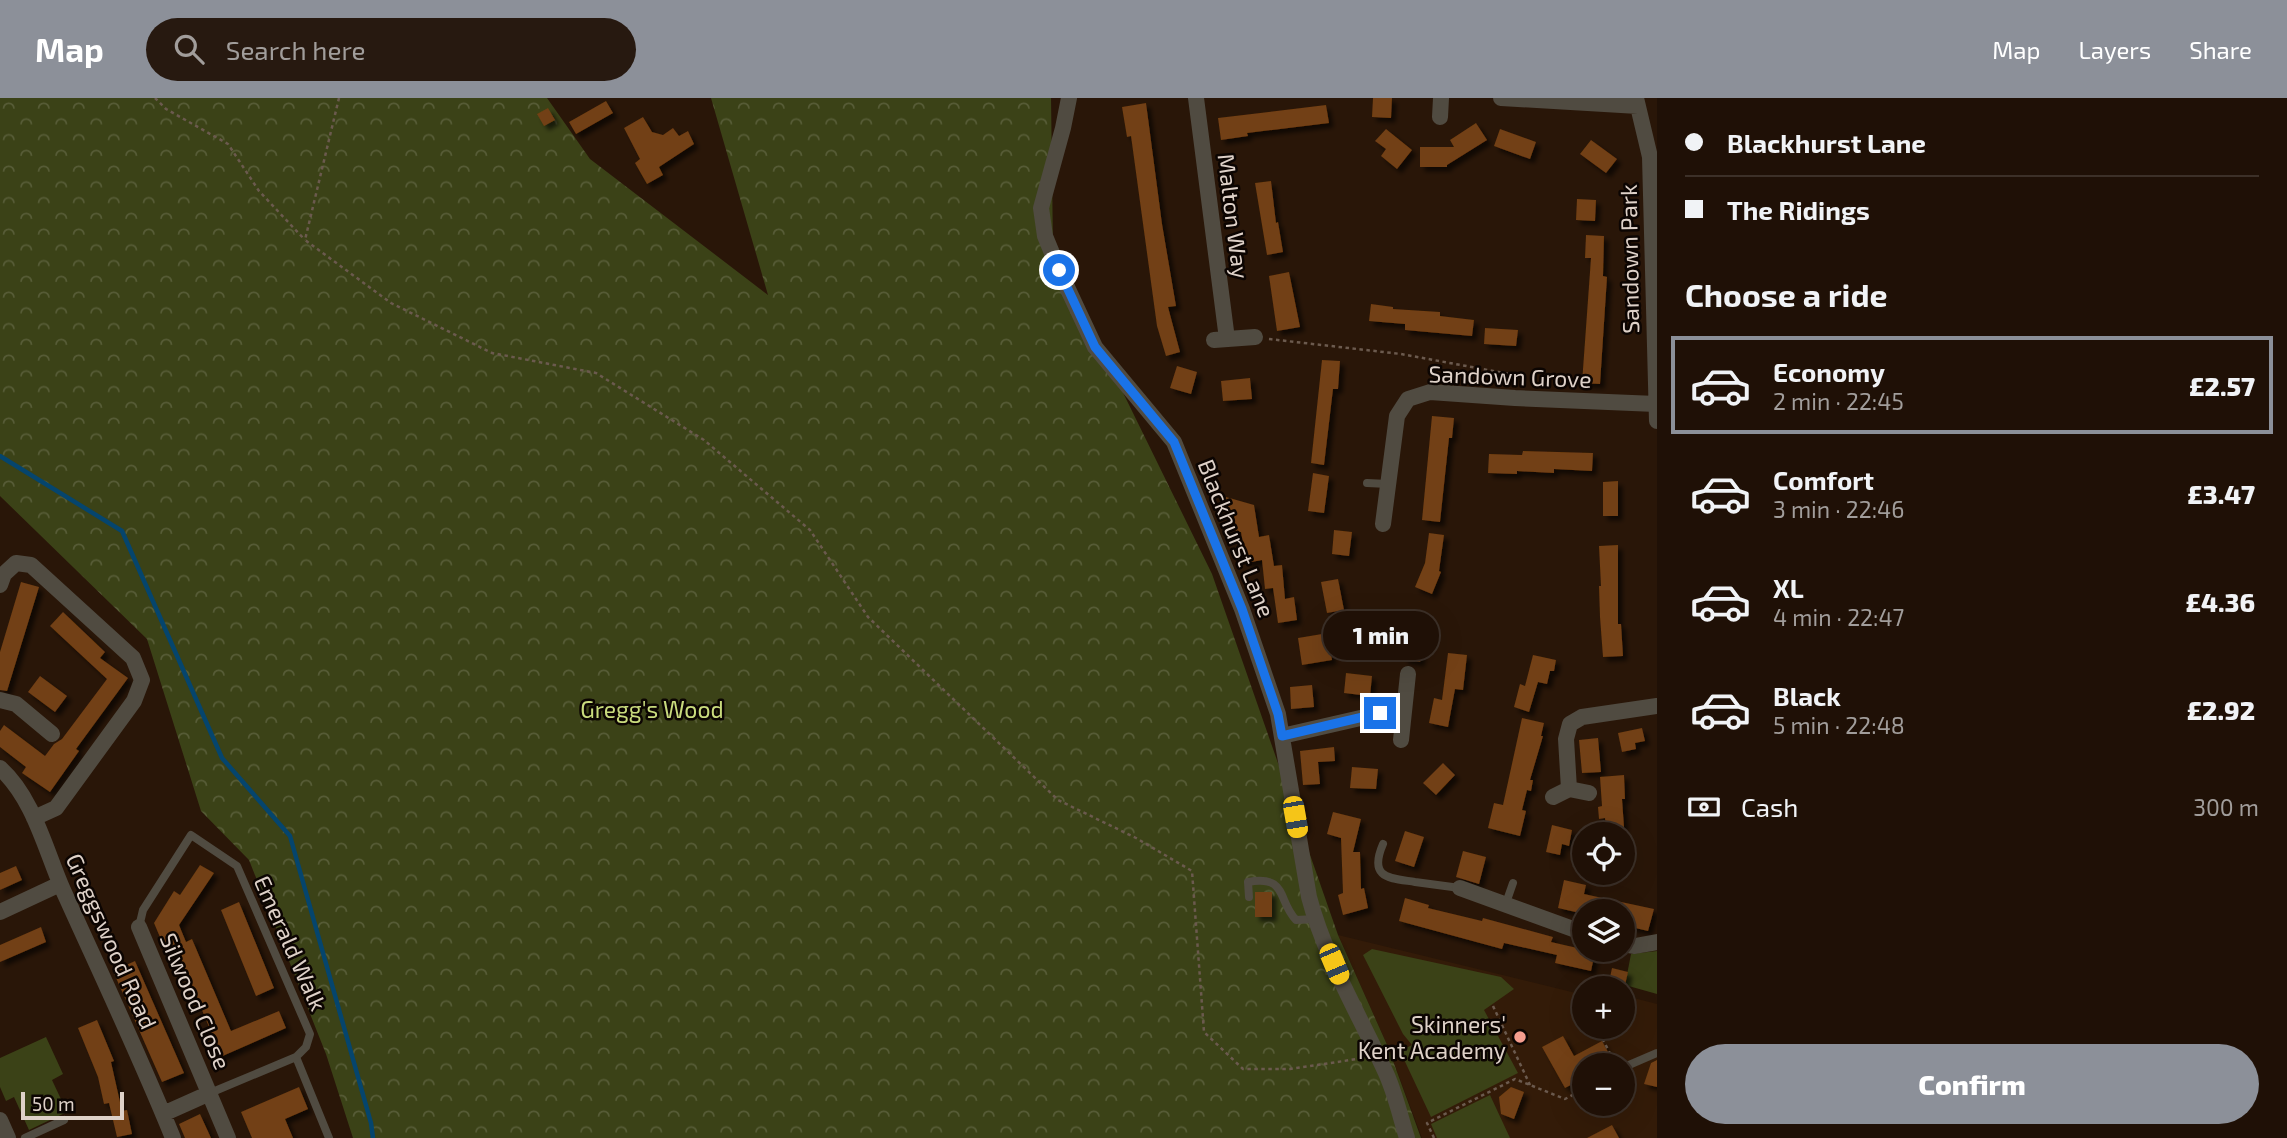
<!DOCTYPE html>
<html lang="en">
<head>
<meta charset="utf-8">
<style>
	body { margin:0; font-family:"Exo 2",sans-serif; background:#271910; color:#f1f3f6; height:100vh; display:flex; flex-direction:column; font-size:26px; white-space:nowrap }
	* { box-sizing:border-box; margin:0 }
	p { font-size:23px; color:#a19d9b }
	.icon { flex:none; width:38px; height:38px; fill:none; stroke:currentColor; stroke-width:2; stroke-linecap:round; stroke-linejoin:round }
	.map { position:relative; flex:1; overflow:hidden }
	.sheet { display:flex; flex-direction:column; background:#1f1006; width:630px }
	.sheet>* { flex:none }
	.guide { display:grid; align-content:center; height:154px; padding:0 28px; background:#1f1006 }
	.controls { position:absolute; left:1572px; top:724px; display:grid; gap:14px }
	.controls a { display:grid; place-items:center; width:63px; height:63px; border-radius:50%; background:#1f1006; box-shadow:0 7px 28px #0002,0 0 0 2px #3c3028; font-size:35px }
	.scale { position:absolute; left:21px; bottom:18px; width:103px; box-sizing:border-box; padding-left:7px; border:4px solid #ded1c8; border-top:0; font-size:19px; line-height:24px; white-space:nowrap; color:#ded1c8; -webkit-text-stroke:5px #0c0502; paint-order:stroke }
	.end { position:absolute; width:32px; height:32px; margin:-16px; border:9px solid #1a73e8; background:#fff; box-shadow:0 0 0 4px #fff }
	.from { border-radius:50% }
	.bubble { position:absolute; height:49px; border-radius:24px; background:#1f1006; box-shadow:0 7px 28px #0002,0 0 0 2px #3c3028; font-size:23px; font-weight:800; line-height:49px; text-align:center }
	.car { position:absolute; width:21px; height:42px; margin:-21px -10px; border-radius:9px; box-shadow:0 0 5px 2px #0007; background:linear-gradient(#f5c518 24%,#345 0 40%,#f5c518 0 76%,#345 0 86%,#f5c518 0) }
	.guide b { display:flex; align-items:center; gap:24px; height:66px; font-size:26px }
	.guide b+b { border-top:2px solid #3c3028 }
	.guide i { width:18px; height:18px; background:#f1f3f6 }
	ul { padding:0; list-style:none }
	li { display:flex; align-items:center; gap:21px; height:98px; margin:0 14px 10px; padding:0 14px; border:4px solid transparent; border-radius:0px }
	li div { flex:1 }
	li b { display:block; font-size:26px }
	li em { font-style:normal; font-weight:800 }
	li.on { border-color:#8c9099 }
	li>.icon { width:63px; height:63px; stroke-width:1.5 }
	h2 { padding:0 28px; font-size:32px; line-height:84px }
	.pay { display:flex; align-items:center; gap:18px; height:77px; padding:0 28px; font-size:26px }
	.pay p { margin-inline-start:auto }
	.primary-button { display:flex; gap:14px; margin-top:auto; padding:14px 28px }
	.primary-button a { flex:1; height:80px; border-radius:42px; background:#8c9099; color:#fff; font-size:28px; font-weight:800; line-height:80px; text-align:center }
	header { display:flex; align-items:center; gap:42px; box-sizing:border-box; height:98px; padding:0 35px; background:#8c9099; color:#fff }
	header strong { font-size:33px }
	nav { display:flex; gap:38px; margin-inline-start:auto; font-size:24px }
	.search { width:490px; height:63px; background:#271910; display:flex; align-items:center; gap:18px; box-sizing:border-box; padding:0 24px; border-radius:38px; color:#a19d9b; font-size:26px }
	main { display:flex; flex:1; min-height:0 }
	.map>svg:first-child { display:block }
	.built { fill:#331b08; fill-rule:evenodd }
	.green { fill:#3b4217 }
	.forest { fill:url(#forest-crowns) }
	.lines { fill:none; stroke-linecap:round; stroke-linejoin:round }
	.stream { stroke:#05456d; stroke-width:4.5 }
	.building { fill:#723f13; filter:url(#shadow) }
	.path { stroke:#6b5a4e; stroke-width:2.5; stroke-dasharray:3.5 3.5; stroke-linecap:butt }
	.service { stroke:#504b41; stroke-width:8 }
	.minor { stroke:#504b41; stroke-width:16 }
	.route { stroke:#1a73e8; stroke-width:9 }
	.poi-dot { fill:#f59d8e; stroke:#0c0502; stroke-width:2.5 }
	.labels { text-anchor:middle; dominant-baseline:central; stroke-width:5; stroke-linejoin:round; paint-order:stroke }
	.street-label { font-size:23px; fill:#ded1c8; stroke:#0c0502 }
	.park-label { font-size:23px; fill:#c9db7d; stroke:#0c0502 }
	.poi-label { font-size:23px; fill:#ded1c8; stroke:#0c0502; text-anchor:end }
</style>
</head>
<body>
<header>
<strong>Map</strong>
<div class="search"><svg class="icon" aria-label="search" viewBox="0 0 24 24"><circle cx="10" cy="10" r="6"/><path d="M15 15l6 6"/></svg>Search here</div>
<nav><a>Map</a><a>Layers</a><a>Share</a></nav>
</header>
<main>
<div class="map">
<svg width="1657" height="1040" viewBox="0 0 1657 1040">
	<defs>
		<pattern id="forest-crowns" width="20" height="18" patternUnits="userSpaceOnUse" patternTransform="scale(1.75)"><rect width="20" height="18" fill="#3b4217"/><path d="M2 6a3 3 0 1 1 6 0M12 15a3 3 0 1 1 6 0" fill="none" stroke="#575c37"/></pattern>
		<filter id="shadow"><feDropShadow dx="4.5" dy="4.5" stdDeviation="2" flood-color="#0009"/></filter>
	</defs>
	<rect width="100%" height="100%" fill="#291608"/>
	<path class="built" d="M1338,837l246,60v32h38v-32l35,9v134h-235l-34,-91zM1584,968h38v38h-38z"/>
	<path class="green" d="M1372,851l129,28 13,12 -30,21 34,63 -87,44 -31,-66 12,-6 -9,-11 -40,-79z
		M1657,853v43l-32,-9 6,-31z
		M46,939l17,37 -11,6 15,32 -38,18 -15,-33 -8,4 -6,-14v-29z
		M1490,997l20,43h-73l-6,-14z"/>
	<path class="forest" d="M0,0h547l43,61 178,136 -57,-197h340l2,152 159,324 126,361 50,112 33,91h-1068l-27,-84 -77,-194 -48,-49 -54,-172 -147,-143z"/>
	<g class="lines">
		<path class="stream" d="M0,358l122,75 100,227 68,78 81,287 2,15"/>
	</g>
	<path class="building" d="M1373,0h19l-1,20 -19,-1z
		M606,3l7,12 -37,21 -7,-12z
		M1146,5l16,121 14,82 -8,1 12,45 -14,4 -9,-30 -26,-190 -4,1 -5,-30z
		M1326,7l3,18 -82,10 1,3 -27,4 -3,-22z
		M548,10l7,12 -11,6 -7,-12z
		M643,19l9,15 11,3 10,-7 6,8 9,-5 6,13 -35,23 4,8 -16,9 -12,-21 5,-4 -16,-31z
		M1476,25l11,17 -40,25v2h-27v-20h34l-4,-7z
		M1386,31l26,21 -15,19 -16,-13 5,-7 -11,-8z
		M1500,31l36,13 -6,17 -36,-13z
		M1591,42l26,19 -11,14 -26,-19z
		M1271,83l5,42 2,-1 5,30 -16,3 -12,-72z
		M1577,101l19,1 -1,21 -19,-1z
		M1586,137l18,1 -1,40 4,1 -7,107 -18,-1 9,-125h-6z
		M1289,174l11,55 -23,4 -8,-55z
		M1371,206l22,3v2l47,3v4l34,4 -2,16 -67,-6v-6l-36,-3z
		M1485,230l33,2 -2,16 -32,-2z
		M1322,262l18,1 -2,28h-5l-9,76 -13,-2z
		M1177,268l20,6 -6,22 -21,-6z
		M1250,280l2,21 -29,2 -2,-20z
		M1432,318l22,2 -2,20h-3l-9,84 -18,-2z
		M1523,353l70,2 -1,18 -38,-2v4l-37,-2v3l-29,-1 1,-19 33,1z
		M1313,375l16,3 -5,37 -16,-2z
		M1618,383v35h-15v-34z
		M1226,399l28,8 5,32 10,-2 5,31 8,-1 3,34 9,-2 3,23 -19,3 -5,-35 -8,1 -3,-29 -16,3 -5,-31h-5l-2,-17 -13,-4z
		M1334,432l18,2 -3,24 -17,-2z
		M1429,435l15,2 -5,36 2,1 -9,22 -17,-7 10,-24z
		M1618,447v79h3l2,32 -20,1 -3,-40 -1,-31h2l-2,-40z
		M1338,481l6,31 -17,3 -6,-31z
		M21,484l18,5 -32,104 -7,-1v-38z
		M63,514l42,40 -5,6 28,20 -52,71 3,2 -29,41 -28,-19 4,-6 -26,-20v-16l4,-6 41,31 9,-12 8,-5 45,-60 -57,-53z
		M1384,528l27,4 -1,6 14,3 -4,23 -17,-3 2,-9 -24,-4z
		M1328,535l4,27 -30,5 -4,-27z
		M1448,555l19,2 -4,35 -8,-1 -7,38 -19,-4 5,-25 8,2z
		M1533,557l23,5 -2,11h-4l-3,13 -9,-2 -9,30 -15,-5 6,-23 5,2z
		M1346,575l26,3 -2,20 -26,-3z
		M40,578l27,20 -12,16 -27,-20z
		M1312,587l2,22 -23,2 -1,-22z
		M1522,620l22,5 -3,13h2l-13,44h3l-2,11 -4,-1 -5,20 4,1 -6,25 -32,-8 6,-25 9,2z
		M1642,630l3,13 -10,2 1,6 -14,3 -4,-19z
		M1598,640l3,34 -19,1 -3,-33z
		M1334,649l1,14 -17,1 2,22 -17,1 -3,-34z
		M1443,665l12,12 -19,20 -13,-12z
		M1352,669l26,2 -2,20 -26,-1z
		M1624,677l1,24h-3l2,28 -18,1 -1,-10 -6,1 -1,-12 4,-1 -2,-29z
		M1333,714l28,7 -8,33h7l1,37 3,-1 4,20 -25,7 -5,-20 5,-2 -2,-55 -14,-4z
		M1552,727l20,5 -3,16 -7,-2 -2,11 -14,-3z
		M1405,733l19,6 -10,30 -19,-6z
		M1463,753l23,6 -7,27 -23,-7z
		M200,767l14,8 -35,52 7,17 6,-3 39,92 48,-20 7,17 -68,30 -7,-17 3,-2 -39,-94 -10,4 -11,-26 20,-32 6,4z
		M16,768l6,14 -22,10v-17z
		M1564,782l22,5 -2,9 70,15 -6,22 -21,-5 4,-14h-33l-17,-4 -1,5 -22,-5z
		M1255,794h17v25h-17z
		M1405,800l24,7 -1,3 54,13 1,-3 70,19 -2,5 44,10 -4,19 -36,-8 2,-8 -53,-12 -2,6 -103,-28z
		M239,804l35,86 -18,8 -35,-86z
		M41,829l5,15 -46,20v-17z
		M135,863l49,112 -22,9 -49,-111z
		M1612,870l16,4 -3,13 -16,-3z
		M97,922l17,41 -3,1 11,49 5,-1 5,24 -15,3 -8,-34 -5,1 -6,-27 -20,-49z
		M1563,938l11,20 28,-15 11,20 -8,5h-21v12l-19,10 -23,-41z
		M1657,962v27l-13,-3 7,-21z
		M299,989l9,22 -23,10 8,19h-41l-11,-26z
		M1511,989l13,5 -10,27 -13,-5 -2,-17z
		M200,1016l11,24h-26l-6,-14z
		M1612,1027l7,13h-32z"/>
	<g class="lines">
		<path class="path" d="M155,0l11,11 62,35 31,47 46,49
			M339,0l-34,142 86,63 101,50 104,20 108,67 106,90 58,87 190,183 78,38 56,33 12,161 39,37h47l74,-11
			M1269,241l132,15 114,21v10
			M1493,908l37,79
			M1607,929l-6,9 14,27
			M1434,1040l-7,-15 88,-44 50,20 19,-10"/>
		<path class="service" d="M1367,385l21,1
			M1383,746c-15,35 7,34 32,38 15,2 30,4 45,6
			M1249,799l-1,-15c40,-7 29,18 48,38l19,-1
			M1506,805l7,-20
			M139,829l4,-17 48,-75 46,31 73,168 -4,13 -10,10 -86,36
			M296,959l33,81
			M1622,970l35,-15
			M25,1040l39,-18"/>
		<path class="minor" d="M1069,0l-6,30 -22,80 4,28 14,34 36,77 79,95 68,167 36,105 31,183c16,61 50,117 76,174 10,21 15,45 22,67
			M1196,0l31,241
			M1501,0l137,8
			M1636,0l14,59 7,264
			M1440,19l1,-19
			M1214,242l41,-3
			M1383,426l14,-108 11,-17 22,-7 85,6 141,6
			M0,487l4,-11 12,-11 15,2 102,93 9,22 -8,21 -78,107 -22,10
			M0,602l16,4 36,30
			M1282,638l122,-28
			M1401,642l7,-66
			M0,670c34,31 45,81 63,122 37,82 76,164 110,248
			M1589,695l-20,-4 -3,-50 4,-15 12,-7 75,-11
			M1553,699l16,-8
			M1460,790l124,45
			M0,814l60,-28
			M139,829l89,211
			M1622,846l13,2 22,-4
			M163,1016l47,-21
			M0,1022l8,18"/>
	</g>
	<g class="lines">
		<path class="route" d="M1059,172l36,77 79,95 68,167 36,105 4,22 98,-23"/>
	</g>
	<circle class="poi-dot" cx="1520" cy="939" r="7"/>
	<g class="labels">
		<g class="street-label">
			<text transform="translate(1234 118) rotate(83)">Malton Way</text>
			<text transform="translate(1629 161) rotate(-91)">Sandown Park</text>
			<text transform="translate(1510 278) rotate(2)">Sandown Grove</text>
			<text transform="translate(1237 440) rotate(68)">Blackhurst Lane</text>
			<text transform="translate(112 843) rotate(66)">Greggswood Road</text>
			<text transform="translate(291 845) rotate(66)">Emerald Walk</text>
			<text transform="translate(196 903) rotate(67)">Silwood Close</text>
		</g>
		<g class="park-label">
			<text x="652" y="611">Gregg's Wood</text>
		</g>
		<g class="poi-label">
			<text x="1506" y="926">Skinners'<tspan x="1506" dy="26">Kent Academy</tspan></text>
		</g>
	</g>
</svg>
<div class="controls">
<a><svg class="icon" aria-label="locate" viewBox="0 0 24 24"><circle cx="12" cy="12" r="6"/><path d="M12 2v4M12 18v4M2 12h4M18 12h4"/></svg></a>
<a><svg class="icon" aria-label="layers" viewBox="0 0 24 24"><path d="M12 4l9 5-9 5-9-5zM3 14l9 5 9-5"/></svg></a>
<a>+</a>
<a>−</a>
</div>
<div class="scale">50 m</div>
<i class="end from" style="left:1059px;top:172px"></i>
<i class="end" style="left:1380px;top:615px"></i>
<div class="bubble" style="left:1323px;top:513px;width:116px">1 min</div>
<i class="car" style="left:1295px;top:719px;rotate:170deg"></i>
<i class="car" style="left:1334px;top:866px;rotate:157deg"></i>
</div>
<section class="sheet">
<div class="guide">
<b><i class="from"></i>Blackhurst Lane</b>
<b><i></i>The Ridings</b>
</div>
<h2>Choose a ride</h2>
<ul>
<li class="on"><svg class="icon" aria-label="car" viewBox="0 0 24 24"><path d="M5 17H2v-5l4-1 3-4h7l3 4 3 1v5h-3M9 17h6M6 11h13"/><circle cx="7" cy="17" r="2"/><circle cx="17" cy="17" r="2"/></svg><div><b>Economy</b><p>2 min · 22:45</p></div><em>£2.57</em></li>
<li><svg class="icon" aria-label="car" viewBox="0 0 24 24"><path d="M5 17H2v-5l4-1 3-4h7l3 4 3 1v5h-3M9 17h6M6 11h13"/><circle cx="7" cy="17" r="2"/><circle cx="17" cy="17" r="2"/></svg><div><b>Comfort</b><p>3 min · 22:46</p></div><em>£3.47</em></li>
<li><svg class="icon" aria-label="car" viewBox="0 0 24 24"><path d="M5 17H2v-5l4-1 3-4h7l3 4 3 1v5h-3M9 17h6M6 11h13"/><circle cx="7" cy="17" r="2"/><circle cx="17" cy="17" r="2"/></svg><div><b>XL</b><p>4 min · 22:47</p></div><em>£4.36</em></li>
<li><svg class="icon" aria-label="car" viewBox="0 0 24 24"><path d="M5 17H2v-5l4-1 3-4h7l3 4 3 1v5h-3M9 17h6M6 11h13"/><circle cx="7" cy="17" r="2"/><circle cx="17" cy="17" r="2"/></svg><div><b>Black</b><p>5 min · 22:48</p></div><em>£2.92</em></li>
</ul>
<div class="pay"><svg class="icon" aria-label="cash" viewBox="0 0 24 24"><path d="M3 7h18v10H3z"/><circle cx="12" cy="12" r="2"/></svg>Cash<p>300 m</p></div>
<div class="primary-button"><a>Confirm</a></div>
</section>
</main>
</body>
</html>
